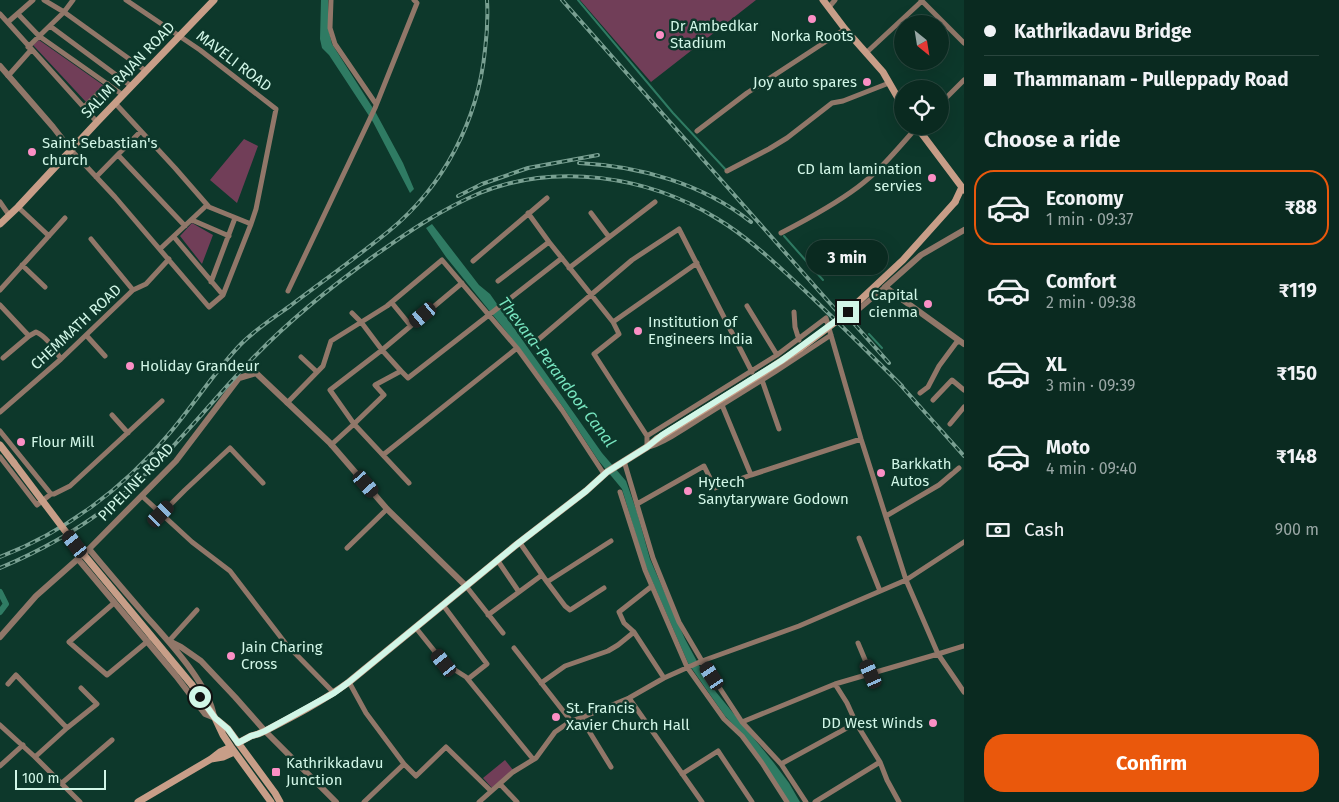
<!DOCTYPE html>
<html lang="en">
<head>
<meta charset="utf-8">
<style>
	body { margin:0; font-family:"Fira Sans",sans-serif; background:#18362d; color:#f1f3f6; height:100vh; display:flex; flex-direction:column; font-size:19px; white-space:nowrap }
	* { box-sizing:border-box; margin:0 }
	p { font-size:16px; color:#99a7a5 }
	.icon { flex:none; width:28px; height:28px; fill:none; stroke:currentColor; stroke-width:2; stroke-linecap:round; stroke-linejoin:round }
	.map { position:relative; flex:1; overflow:hidden }
	.details { display:flex; flex-direction:column; background:#0a2a20; width:375px }
	.details>* { flex:none }
	.top-card { display:grid; align-content:center; height:110px; padding:0 20px; background:#0a2a20 }
	.needle { width:32px; rotate:150deg }
	.tools { position:absolute; left:894px; top:15px; display:grid; gap:10px }
	.tools a { display:grid; place-items:center; width:55px; height:55px; border-radius:50%; background:#0a2a20; box-shadow:0 5px 20px #0002,0 0 0 1px #2a463e; font-size:25px }
	.scale { position:absolute; left:15px; bottom:12px; width:91px; box-sizing:border-box; padding-left:5px; border:2px solid #d1f6e7; border-top:0; font-size:14px; line-height:18px; white-space:nowrap; color:#d1f6e7; -webkit-text-stroke:4px #0d382b; paint-order:stroke }
	.end { position:absolute; width:22px; height:22px; margin:-11px; border:6px solid #d1f6e7; background:#111; box-shadow:0 0 0 2px #111 }
	.from { border-radius:50% }
	.bubble { position:absolute; height:35px; border-radius:18px; background:#0a2a20; box-shadow:0 5px 20px #0002,0 0 0 1px #2a463e; font-size:16px; font-weight:700; line-height:35px; text-align:center }
	.car { position:absolute; width:15px; height:30px; margin:-15px -8px; border-radius:6px; box-shadow:0 0 4px 1px #0007; background:linear-gradient(#222 24%,#8ab4d8 0 40%,#222 0 76%,#8ab4d8 0 86%,#222 0) }
	.top-card b { display:flex; align-items:center; gap:18px; height:48px; font-size:19px }
	.top-card b+b { border-top:1px solid #2a463e }
	.top-card i { width:12px; height:12px; background:#f1f3f6 }
	ul { padding:0; list-style:none }
	li { display:flex; align-items:center; gap:15px; height:75px; margin:0 10px 8px; padding:0 10px; border:2px solid transparent; border-radius:20px }
	li div { flex:1 }
	li b { display:block; font-size:19px }
	li em { font-style:normal; font-weight:700 }
	li.current { border-color:#ea580c }
	li>.icon { width:45px; height:45px; stroke-width:1.5 }
	h2 { padding:0 20px; font-size:22px; line-height:60px }
	.pay { display:flex; align-items:center; gap:12px; height:55px; padding:0 20px; font-size:19px }
	.pay p { margin-inline-start:auto }
	.cta { display:flex; gap:10px; margin-top:auto; padding:10px 20px }
	.cta a { flex:1; height:58px; border-radius:20px; background:#ea580c; color:#fff; font-size:20px; font-weight:700; line-height:58px; text-align:center }
	main { display:flex; flex:1; min-height:0 }
	.map>svg:first-child { display:block }
	.green { fill:#713e58 }
	.water { fill:#2f7b63 }
	.lines { fill:none; stroke-linecap:round; stroke-linejoin:round }
	.stream { stroke:#2f7b63; stroke-width:2 }
	.canal { stroke:#2f7b63; stroke-width:6 }
	.minor { stroke:#917769; stroke-width:5 }
	.tertiary { stroke:#917769; stroke-width:6 }
	.secondary { stroke:#c89e88; stroke-width:7 }
	.rail-casing { stroke:#79a092; stroke-width:4 }
	.rail { stroke:#0d382b; stroke-width:2; stroke-dasharray:5.5; stroke-linecap:butt }
	.secondary-bridge { stroke:#c89e88; stroke-width:7 }
	.route { stroke:#d1f6e7; stroke-width:6 }
	.poi-dot { fill:#fb8fc5; stroke:#0d382b; stroke-width:2 }
	.labels { text-anchor:middle; dominant-baseline:central; stroke-width:5; stroke-linejoin:round; paint-order:stroke }
	.poi-label { font-size:15px; fill:#d1f6e7; stroke:#0d382b; text-anchor:start }
	.street-label { font-size:15px; fill:#d1f6e7; stroke:#0d382b }
	.water-label { font-size:16px; font-style:italic; fill:#77e4bf; stroke:#0d382b }
</style>
</head>
<body>
<main>
<div class="map">
<svg width="964" height="802" viewBox="0 0 964 802">
	<rect width="100%" height="100%" fill="#0d382b"/>
	<path class="green" d="M580,0h176l-105,82z
		M39,40l64,45 -17,17 -53,-57z
		M244,139l14,7 -21,57 -27,-23z
		M192,223l21,12 -11,29 -22,-28z
		M505,760l8,10 -21,18 -9,-10z"/>
	<path class="water" d="M321,0h7v27l4,17 44,69 27,50 11,26 -4,4 -37,-71 -44,-67 -7,-7 -2,-9z
		M432,224l47,61 11,9 112,159 24,28 11,31 13,47 35,80 15,28 16,25 58,71 15,20 11,19h-11l-45,-66 -19,-20 -37,-53 -44,-101 -22,-73 -24,-29 -35,-53 -46,-62 -71,-88 -20,-29z"/>
	<g class="lines">
		<path class="stream" d="M578,0l95,113 54,58
			M784,236l39,44
			M869,334l13,14"/>
		<path class="canal" d="M0,592l6,12 -6,8"/>
		<path class="minor" d="M44,0l20,12 82,59
			M331,0l-1,28 5,16 41,60
			M921,0l43,43
			M829,7l6,-7
			M0,14l97,108
			M18,14l21,22 84,59
			M8,22l25,-22
			M50,26l81,60
			M28,47l36,-35 9,-12
			M866,53l56,-52
			M8,76l23,-26
			M115,103l60,65 34,39 42,17
			M940,104l24,-24
			M84,107l24,-23
			M697,131l50,-38 98,-64
			M71,150l44,47 94,110 14,-12 28,-71 5,-15 20,-100 -76,-59 -74,-50
			M118,155l67,71
			M727,171l42,-22 18,-11 45,-35 11,-2 46,-18
			M96,177l45,-46
			M0,202l9,13
			M18,207l31,29
			M528,213l21,29 64,80 6,12 -25,20 53,82
			M591,213l18,24
			M192,220l37,16
			M781,233c27,-14 53,-28 77,-46 23,-17 41,-40 60,-61
			M174,237l49,58
			M91,239l42,51
			M160,249l47,-44
			M473,261l74,-63
			M22,265l23,22
			M569,268l86,-66
			M498,281l51,-39
			M211,282l24,-64
			M0,290l65,-72
			M288,291l87,-183 42,-105 -3,-3
			M392,303l18,22
			M502,304l30,41 100,-85 47,-31 73,143
			M0,305l29,31
			M747,306l30,49
			M858,310l27,-23
			M794,312l1,15 4,13
			M352,313l9,9 21,28 19,21
			M613,322l84,-59
			M86,335l19,21
			M301,357l16,15
			M3,358l26,-22 7,-4c11,5 18,17 25,27
			M762,380l17,49
			M920,393l8,-6 11,-21 17,-23 4,-2
			M933,400l19,-20 12,10
			M287,403l36,-37 8,-25 56,-35 55,-46 75,88 45,62 42,64
			M722,405l53,-33 56,-37
			M0,412l61,-53 72,-69 13,-6 23,-25
			M112,415l16,18
			M950,424l14,-17
			M0,431l51,63
			M861,439l-110,36 -29,-70c-16,9 -60,41 -75,42v-11l130,-81 49,-37 35,121 45,141 58,-38
			M331,445l23,-21 -24,-34 52,-40 80,-67
			M383,455l134,-107
			M0,457l37,48 14,-11h3l16,-8 92,-85
			M624,461l29,97 26,64 23,39 40,61 39,42 25,38
			M409,483l-55,-59 30,-29 -9,-10 26,-14 7,7 154,-120
			M620,492l25,78 42,97 37,52 18,17 20,27 25,39
			M142,496l50,46 38,29 56,73 48,49
			M637,504l67,-38 11,22 36,-13
			M161,514l24,-24 45,-42 33,35
			M886,516l53,-31 20,-17
			M859,538l21,53
			M520,543l27,39 64,-41
			M347,548l40,-39
			M498,561l21,31
			M547,582l18,24 5,4 34,-22
			M466,586l37,47
			M114,603l-45,39 38,33 41,-34
			M443,605l44,59 -19,15
			M488,615l54,-40
			M416,628l28,35 22,14 67,82
			M634,632l-10,-9 -5,-11 33,-26
			M169,641l28,-31
			M858,643l13,31
			M514,648l57,73
			M349,682l17,31 38,51
			M541,683l24,-17 43,-15 10,-6 16,-13 30,46
			M8,684l8,-9 51,53
			M835,684l12,19 9,20 24,39 7,18 12,22
			M629,698l73,104
			M581,718l30,49
			M742,722l93,-38 103,-30 26,38
			M0,725l35,32 45,45
			M35,757l32,-29 30,-24 -16,-16
			M781,764l75,-41
			M0,766l23,-21
			M682,774l36,-23 34,51
			M62,783l50,-43
			M500,784l17,18
			M364,802l40,-38 12,12 30,-29 45,44
			M479,802l34,-30 23,-14 19,-26 16,-11 10,-3 48,-20 35,-20 38,-17 97,-35 107,-46 32,74 26,-8
			M815,802l65,-40"/>
		<path class="tertiary" d="M0,66l53,61 18,23
			M964,230l-43,25 -36,32 79,57
			M89,549c19,23 38,45 57,67 22,25 63,68 68,101
			M78,559l98,117 29,38 10,4
			M0,637l36,-41 53,-47 87,-88 63,-83 17,-5 74,70 57,66 79,77
			M169,641l12,6 20,14 34,36 30,34 71,71"/>
		<path class="secondary" d="M823,0l22,29 38,43 19,33
			M916,126l48,64
			M955,202l7,-15
			M0,224l18,-17 79,-85 117,-122
			M0,445l14,18
			M192,685l23,33 8,17 8,12 40,55
			M217,720l11,9 47,64 5,9
			M238,743l13,-7 7,-2 7,-3c29,-15 58,-30 84,-49l167,-137 70,-54 21,-19 40,-25 10,-8
			M211,759l12,-2 11,-5
			M138,802l73,-43 9,-7 11,-5"/>
		<g class="rail-casing">
			<path id="rail" d="M562,0l281,318
				M579,163c61,3 124,21 172,59
				M458,196l24,-12 46,-16 70,-13
				M841,309l48,54
				M897,381l67,75
				M0,557c65,-25 124,-69 168,-122 25,-29 46,-63 73,-91 15,-15 32,-26 49,-38 33,-25 67,-49 99,-75 55,-45 89,-111 96,-181 2,-16 3,-33 2,-50
				M0,568c40,-17 77,-37 111,-64 54,-41 96,-99 144,-148 36,-37 77,-70 119,-100 34,-24 68,-47 106,-63 75,-31 168,-17 236,25 32,19 59,45 86,70 34,32 67,65 100,98"/>
		</g>
		<use href="#rail" class="rail"/>
		<path class="secondary-bridge" d="M657,439l106,-66 38,-25 41,-31 61,-57 52,-58
			M14,463l61,81 117,141"/>
	</g>
	<g class="lines">
		<path class="route" d="M200,697l15,21 13,11 10,14 13,-7 7,-2 7,-3 69,-38 15,-11 167,-137 70,-54 21,-19 40,-25 15,-12 119,-74 67,-49"/>
	</g>
	<g class="poi-dot">
		<circle cx="812" cy="19" r="5"/>
		<circle cx="660" cy="35" r="5"/>
		<circle cx="867" cy="82" r="5"/>
		<circle cx="32" cy="152" r="5"/>
		<circle cx="932" cy="178" r="5"/>
		<circle cx="928" cy="304" r="5"/>
		<circle cx="638" cy="331" r="5"/>
		<circle cx="130" cy="366" r="5"/>
		<circle cx="21" cy="442" r="5"/>
		<circle cx="881" cy="473" r="5"/>
		<circle cx="688" cy="491" r="5"/>
		<circle cx="231" cy="656" r="5"/>
		<circle cx="556" cy="717" r="5"/>
		<circle cx="933" cy="723" r="5"/>
		<rect x="271" y="767" width="10" height="10" rx="2.5"/>
	</g>
	<g class="labels">
		<g class="poi-label">
			<text x="670" y="26">Dr Ambedkar<tspan x="670" dy="17">Stadium</tspan></text>
			<text x="812" y="36" text-anchor="middle">Norka Roots</text>
			<text x="857" y="82" text-anchor="end">Joy auto spares</text>
			<text x="42" y="143">Saint Sebastian's<tspan x="42" dy="17">church</tspan></text>
			<text x="922" y="169" text-anchor="end">CD lam lamination<tspan x="922" dy="17">servies</tspan></text>
			<text x="918" y="295" text-anchor="end">Capital<tspan x="918" dy="17">cienma</tspan></text>
			<text x="648" y="322">Institution of<tspan x="648" dy="17">Engineers India</tspan></text>
			<text x="140" y="366">Holiday Grandeur</text>
			<text x="31" y="442">Flour Mill</text>
			<text x="891" y="464">Barkkath<tspan x="891" dy="17">Autos</tspan></text>
			<text x="698" y="482">Hytech<tspan x="698" dy="17">Sanytaryware Godown</tspan></text>
			<text x="241" y="647">Jain Charing<tspan x="241" dy="17">Cross</tspan></text>
			<text x="566" y="708">St. Francis<tspan x="566" dy="17">Xavier Church Hall</tspan></text>
			<text x="923" y="723" text-anchor="end">DD West Winds</text>
			<text x="286" y="763">Kathrikkadavu<tspan x="286" dy="17">Junction</tspan></text>
		</g>
		<g class="street-label">
			<text transform="translate(234 61) rotate(37)">MAVELI ROAD</text>
			<text transform="translate(128 70) rotate(-46)">SALIM RAJAN ROAD</text>
			<text transform="translate(76 327) rotate(-43)">CHEMMATH ROAD</text>
			<text transform="translate(136 482) rotate(-46)">PIPELINE ROAD</text>
		</g>
		<g class="water-label">
			<text transform="translate(557 372) rotate(53)">Thevara-Perandoor Canal</text>
		</g>
	</g>
</svg>
<div class="tools">
<a><svg class="needle" viewBox="-14 -14 28 28"><path d="M0-13l5 13h-10z" fill="#e53935"/><path d="M0 13l5-13h-10z" fill="#99a7a5"/></svg></a>
<a><svg class="icon" aria-label="locate" viewBox="0 0 24 24"><circle cx="12" cy="12" r="6"/><path d="M12 2v4M12 18v4M2 12h4M18 12h4"/></svg></a>
</div>
<div class="scale">100 m</div>
<i class="end from" style="left:200px;top:697px"></i>
<i class="end" style="left:848px;top:312px"></i>
<div class="bubble" style="left:806px;top:240px;width:82px">3 min</div>
<i class="car" style="left:423px;top:315px;rotate:230deg"></i>
<i class="car" style="left:366px;top:484px;rotate:139deg"></i>
<i class="car" style="left:161px;top:514px;rotate:44deg"></i>
<i class="car" style="left:75px;top:544px;rotate:323deg"></i>
<i class="car" style="left:444px;top:663px;rotate:321deg"></i>
<i class="car" style="left:871px;top:674px;rotate:336deg"></i>
<i class="car" style="left:712px;top:676px;rotate:327deg"></i>
</div>
<section class="details">
<div class="top-card">
<b><i class="from"></i>Kathrikadavu Bridge</b>
<b><i></i>Thammanam - Pulleppady Road</b>
</div>
<h2>Choose a ride</h2>
<ul>
<li class="current"><svg class="icon" aria-label="car" viewBox="0 0 24 24"><path d="M5 17H2v-5l4-1 3-4h7l3 4 3 1v5h-3M9 17h6M6 11h13"/><circle cx="7" cy="17" r="2"/><circle cx="17" cy="17" r="2"/></svg><div><b>Economy</b><p>1 min · 09:37</p></div><em>₹88</em></li>
<li><svg class="icon" aria-label="car" viewBox="0 0 24 24"><path d="M5 17H2v-5l4-1 3-4h7l3 4 3 1v5h-3M9 17h6M6 11h13"/><circle cx="7" cy="17" r="2"/><circle cx="17" cy="17" r="2"/></svg><div><b>Comfort</b><p>2 min · 09:38</p></div><em>₹119</em></li>
<li><svg class="icon" aria-label="car" viewBox="0 0 24 24"><path d="M5 17H2v-5l4-1 3-4h7l3 4 3 1v5h-3M9 17h6M6 11h13"/><circle cx="7" cy="17" r="2"/><circle cx="17" cy="17" r="2"/></svg><div><b>XL</b><p>3 min · 09:39</p></div><em>₹150</em></li>
<li><svg class="icon" aria-label="car" viewBox="0 0 24 24"><path d="M5 17H2v-5l4-1 3-4h7l3 4 3 1v5h-3M9 17h6M6 11h13"/><circle cx="7" cy="17" r="2"/><circle cx="17" cy="17" r="2"/></svg><div><b>Moto</b><p>4 min · 09:40</p></div><em>₹148</em></li>
</ul>
<div class="pay"><svg class="icon" aria-label="cash" viewBox="0 0 24 24"><path d="M3 7h18v10H3z"/><circle cx="12" cy="12" r="2"/></svg>Cash<p>900 m</p></div>
<div class="cta"><a>Confirm</a></div>
</section>
</main>
</body>
</html>
